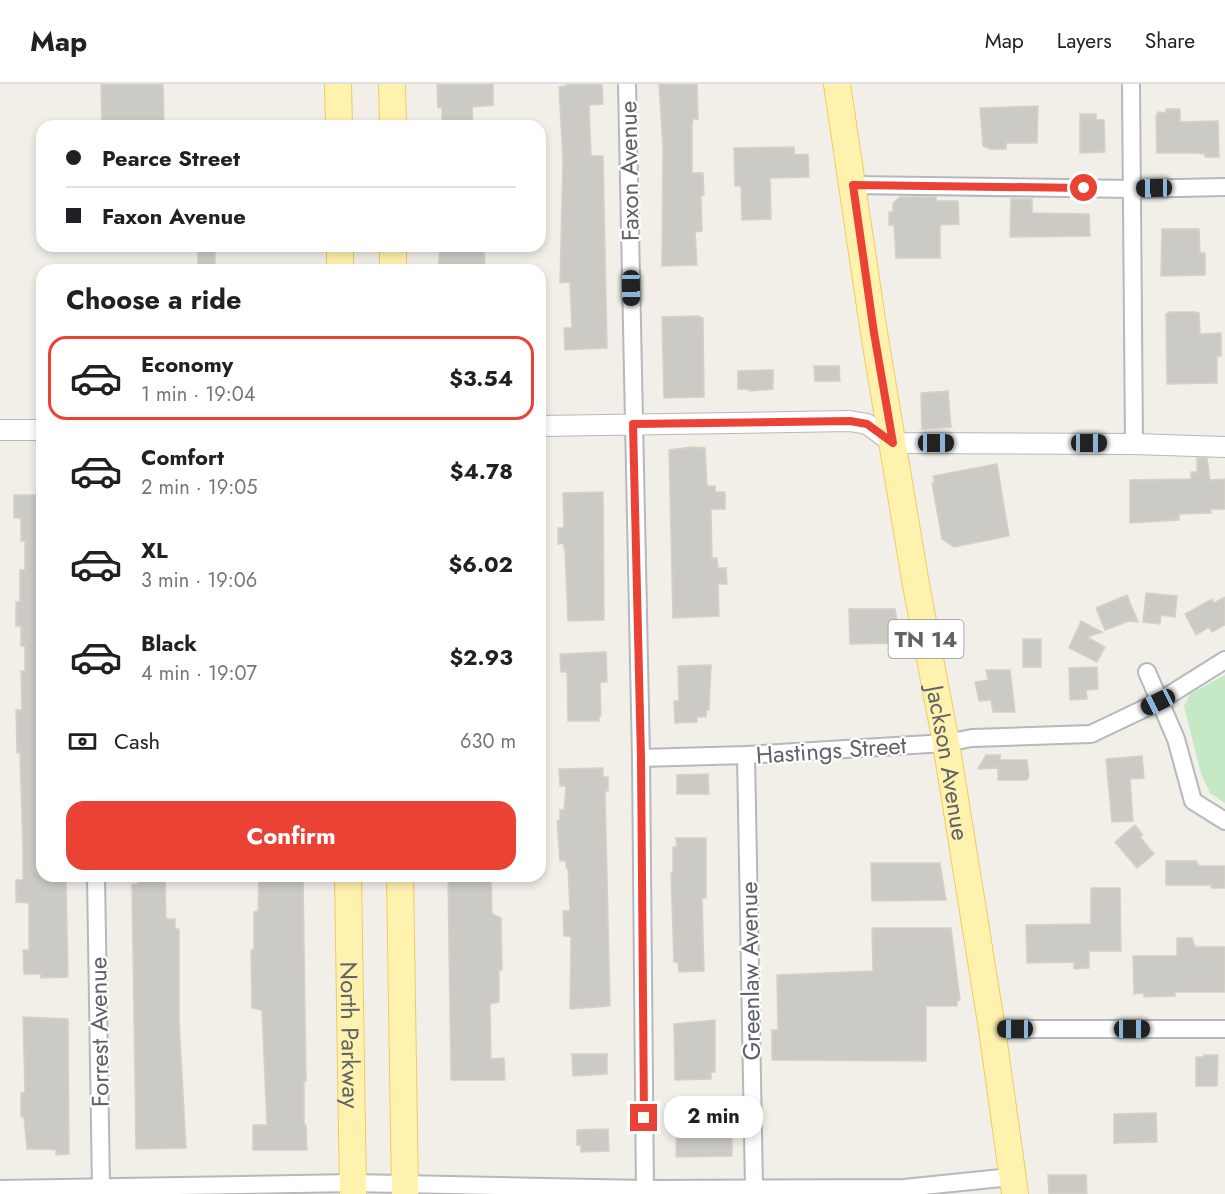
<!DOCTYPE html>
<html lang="en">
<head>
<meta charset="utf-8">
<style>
	body { margin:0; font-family:Jost,sans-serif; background:#f6f6f6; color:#202124; height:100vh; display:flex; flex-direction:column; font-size:22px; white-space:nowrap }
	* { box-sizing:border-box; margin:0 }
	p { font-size:20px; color:#757577 }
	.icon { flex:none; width:33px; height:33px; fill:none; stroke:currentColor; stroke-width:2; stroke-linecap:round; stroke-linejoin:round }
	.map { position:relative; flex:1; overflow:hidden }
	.side { position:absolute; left:36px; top:180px; width:510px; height:618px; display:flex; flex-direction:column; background:#fff; border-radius:18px; box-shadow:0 3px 9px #0003 }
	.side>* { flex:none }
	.banner { position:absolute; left:36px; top:36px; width:510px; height:132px; border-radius:18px; box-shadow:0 3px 9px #0003; display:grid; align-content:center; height:132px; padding:0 30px; background:#fff }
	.end { position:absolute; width:27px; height:27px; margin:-14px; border:8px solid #ea4335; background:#fff; box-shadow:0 0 0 3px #fff }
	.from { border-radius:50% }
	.bubble { position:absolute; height:42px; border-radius:18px; background:#fff; box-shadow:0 3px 9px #0003; font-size:20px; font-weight:700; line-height:42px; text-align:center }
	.car { position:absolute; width:18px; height:36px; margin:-18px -9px; border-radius:8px; box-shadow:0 0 4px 2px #0007; background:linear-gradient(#222 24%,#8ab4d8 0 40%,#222 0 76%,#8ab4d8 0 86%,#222 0) }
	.banner b { display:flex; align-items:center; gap:21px; height:57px; font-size:22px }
	.banner b+b { border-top:2px solid #e0e0e0 }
	.banner i { width:15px; height:15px; background:#202124 }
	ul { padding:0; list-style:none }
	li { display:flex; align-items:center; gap:18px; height:84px; margin:0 12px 9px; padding:0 18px; border:3px solid transparent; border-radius:18px }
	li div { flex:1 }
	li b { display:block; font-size:22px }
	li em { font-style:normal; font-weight:700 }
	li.on { border-color:#ea4335 }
	li>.icon { width:54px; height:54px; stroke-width:1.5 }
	h2 { padding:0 30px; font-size:27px; line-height:72px }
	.pay { display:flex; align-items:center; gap:15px; height:66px; padding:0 30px; font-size:22px }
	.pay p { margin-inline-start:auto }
	.cta { display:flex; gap:12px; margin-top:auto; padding:12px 30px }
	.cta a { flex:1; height:69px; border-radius:18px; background:#ea4335; color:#fff; font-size:24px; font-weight:700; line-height:69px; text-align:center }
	header { display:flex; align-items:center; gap:36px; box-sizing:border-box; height:84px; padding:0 30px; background:#fff; border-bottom:2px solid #e0e0e0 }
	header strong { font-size:28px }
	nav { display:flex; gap:33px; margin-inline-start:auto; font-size:21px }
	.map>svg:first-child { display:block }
	.green { fill:#c5e8c5 }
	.building { fill:#cccac5; stroke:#d6d1c6; stroke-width:1.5 }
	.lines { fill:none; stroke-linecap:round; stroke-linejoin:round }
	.minor-casing { stroke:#b5b8bc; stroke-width:20 }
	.tertiary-casing { stroke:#b5b8bc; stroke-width:22 }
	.primary-casing { stroke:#f2c960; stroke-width:28 }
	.minor { stroke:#fff; stroke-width:16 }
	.tertiary { stroke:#fff; stroke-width:20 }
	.primary { stroke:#fff2af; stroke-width:26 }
	.route { stroke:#ea4335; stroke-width:8 }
	.labels { text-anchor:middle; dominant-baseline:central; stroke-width:4.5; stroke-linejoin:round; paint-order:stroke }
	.shield { fill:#fff; stroke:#8f9295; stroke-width:1.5 }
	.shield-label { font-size:22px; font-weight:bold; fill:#5f6368 }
	.street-label { font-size:24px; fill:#5f6368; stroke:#fff }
</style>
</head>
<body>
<header>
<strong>Map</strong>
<nav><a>Map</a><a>Layers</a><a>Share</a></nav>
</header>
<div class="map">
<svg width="1225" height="1110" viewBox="0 0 1225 1110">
	<rect width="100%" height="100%" fill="#f1efe8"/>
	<path class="green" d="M1225,591v128l-15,-10 -9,-20 -17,-67 6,-12z"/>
	<path class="building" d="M101,0h62l1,42h-62z
		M437,0h56v21l-21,2 1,19h-31v-19l-4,1z
		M566,0h36l1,20 -14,1 2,51h12l4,192 -42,2 -1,-22h8l-2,-46 -10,1 3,-123 -4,-73 7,-1z
		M659,0h38l1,35h-5l-1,5v49h11l1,22h-3l1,36 -7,1 2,33 -35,1 1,-119z
		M1038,22l-1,37h-31v6h-16l-7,-3 -3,-38z
		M1166,25h14v13l38,-1 1,36h-14v-3l-10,-1h-38l-1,-36 2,-5 8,1z
		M1080,30h16v6h8l1,32 -25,1z
		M794,63v8l14,-1 1,23 -39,1 1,41 -29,1 -1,-34h-6l-1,-38z
		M900,113h36v4h22l1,23 -19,1v33h-44l-2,-33h-5v-13h4v-9z
		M1011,115h21v14l57,1 1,22 -80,1z
		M1162,145h37l1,24h5v22l-44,1z
		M198,162h17v24h-17z
		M440,162h44l1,24h-47z
		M1170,228h26l3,1 1,21 21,-1v23h-4v27l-50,1 -1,-70z
		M698,232l5,2 1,79 -40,1 -2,-81z
		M814,282h25l1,15h-25z
		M763,286h10v19l-24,2v-2h-11v-18z
		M948,307l3,36 -29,2 -1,-36z
		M693,363l12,1 2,38h8v6h10v17h-14l1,49h5l1,10h8l1,16h-9l1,32 -46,2 -4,-168z
		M1197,374h10l3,22 15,-1v30h-14v4l-32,1v6l-49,3v-43l61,-1v-7h6z
		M997,380l12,72 -55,11 -12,-8 -10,-56h3l-2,-7z
		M603,408l1,128 -36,1 -3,-70 -2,-8 -5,1v-16h6l-1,-35z
		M14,411h28v384h24l2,98 -27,1v-4h-17l-1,-24h6v-47l-13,-1v-22h7v-31l-3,-96h-3l-1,-43h6l-1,-39h4v-25h-4v-20h-5v-24h4v-32h5v-29h-4v-23h-7z
		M1146,509l31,3 -2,21 -14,-2 -1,9 -17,-2z
		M1127,511l11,27 -9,-1 -24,9 -9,-22z
		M1225,513v28l-13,7 -3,-5 -13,8 -11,-21 27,-15 2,4z
		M849,525h46l6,34 -51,1z
		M1081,537l21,11 -15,5 18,10 -8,15 -28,-14z
		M1023,555h18v28h-18z
		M606,568l1,30h-7l1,34h-2v5h-31l-1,-49h-6l-1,-18z
		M711,581l-2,45h-3v7h-9v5l-22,1 -1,-22h5l-1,-35z
		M1097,583l1,22 -12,1 1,9 -17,1 -1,-32z
		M986,586h24l5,42h-22l-2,-12 -12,1 -4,-19 13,-2z
		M986,671h14v5h27l2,16 -2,4h-29v-12l-20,1z
		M1142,672l2,22 -14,1 3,42 -21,1 -6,-63z
		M603,684v9h5v14h-3l5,215 -40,3 1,-73h-7l-1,-25h7l-2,-43h-2v-7h-6l-3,-40h3v-11h4l2,-24h-6l-1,-17z
		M708,690l1,20h-32v-19z
		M1135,741l8,10 -3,2 14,17 -17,14 -22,-26z
		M676,754h30v60h-4l2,73 -25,1 -1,-10h-4l-3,-89h2v-26h4z
		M1166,777h30l3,5h26v22h-14v-3h-45z
		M871,779h69l6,37 -74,1z
		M165,792l1,43h9v10h4v92l7,127 -50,1 -4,-265h6v-7z
		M259,792h44l3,205h-2v44h2l1,25h-54v-25h14l-5,-115 -10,-2 -1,-58h3v-38l4,-1z
		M491,792l1,38 9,4 1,52h-3v32l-9,2 1,55 13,-1 1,22h-54l-3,-203z
		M1091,804h29l1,63h-32v17l-15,1v-7l-47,1 -1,-38 65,-1z
		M872,844h79l9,72 -3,1v5h-31v55l-154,-1v-30h6l-1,-55 96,-4z
		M1177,854h15l3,9h30v45h-50v4l-31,1v-4l-10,1 -1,-38h44z
		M23,933l45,2 1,135 -13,1v-5l-9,-1h-20l-3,-32h-3v-24l4,-1z
		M715,936v52h-4v7l-36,1 -1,-56z
		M572,970h35v20l-34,2z
		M1204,971h14l-1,31h-21v-29h8z
		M1156,1029l1,29 -43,1v-29z
		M677,1037h55v35l-56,1z
		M608,1045l1,22 -28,1v-7h-4v-15z
		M1048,1091h38l1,19h-38z"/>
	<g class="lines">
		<g class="minor-casing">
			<path id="minor" d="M627,0l14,674 4,436
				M1131,0l3,360
				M853,101l278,4 94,-2
				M1147,588l29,67 17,62 32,20
				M746,671l8,432
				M641,674l105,-3 200,-12 26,-5 119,-4 67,-32 67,-42
				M96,792l5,312
				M992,945h233
				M0,1105l353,-6 292,6 259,-1 107,-11"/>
		</g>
		<g class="tertiary-casing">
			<path id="tertiary" d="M540,342l310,-5 17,3 26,19 241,1 91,3
				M0,346h42"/>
		</g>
		<g class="primary-casing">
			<g id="primary">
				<path d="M338,0l1,42"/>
				<path d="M392,0l1,42"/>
				<path id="s1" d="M837,0l37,249 42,252 30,158 46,286 23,165"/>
				<path d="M340,162v24"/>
				<path d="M393,162v24"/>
				<path id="s2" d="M348,792l5,318"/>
				<path d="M400,792l5,318"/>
			</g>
		</g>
		<use href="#minor" class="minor"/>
		<use href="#tertiary" class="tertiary"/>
		<use href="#primary" class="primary"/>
	</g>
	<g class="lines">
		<path class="route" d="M644,1034l-3,-360 -8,-334 217,-3 17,3 26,19 -19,-110 -21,-148 231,3"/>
	</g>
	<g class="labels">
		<rect class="shield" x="888.5" y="536" width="75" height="38" rx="4.5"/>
		<g class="shield-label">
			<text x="926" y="555">TN 14</text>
		</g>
		<g class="street-label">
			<text transform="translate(629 87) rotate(-91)">Faxon Avenue</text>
			<text transform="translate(831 666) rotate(-4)">Hastings Street</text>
			<text stroke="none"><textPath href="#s1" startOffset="688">Jackson Avenue</textPath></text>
			<text transform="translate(750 887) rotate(-91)">Greenlaw Avenue</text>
			<text transform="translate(99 948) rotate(-91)">Forrest Avenue</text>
			<text stroke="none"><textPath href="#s2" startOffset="159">North Parkway</textPath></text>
		</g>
	</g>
</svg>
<i class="end from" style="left:1084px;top:104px"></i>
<i class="end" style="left:644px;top:1034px"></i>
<div class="bubble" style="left:664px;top:1012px;width:99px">2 min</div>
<i class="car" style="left:1154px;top:104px;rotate:269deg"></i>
<i class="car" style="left:631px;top:204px;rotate:179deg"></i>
<i class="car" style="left:936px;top:359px;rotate:90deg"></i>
<i class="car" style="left:1089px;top:359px;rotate:90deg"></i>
<i class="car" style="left:1158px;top:618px;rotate:244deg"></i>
<i class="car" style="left:1015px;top:945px;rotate:270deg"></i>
<i class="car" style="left:1132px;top:945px;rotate:90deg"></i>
<div class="banner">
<b><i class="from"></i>Pearce Street</b>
<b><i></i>Faxon Avenue</b>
</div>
<section class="side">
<h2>Choose a ride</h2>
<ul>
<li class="on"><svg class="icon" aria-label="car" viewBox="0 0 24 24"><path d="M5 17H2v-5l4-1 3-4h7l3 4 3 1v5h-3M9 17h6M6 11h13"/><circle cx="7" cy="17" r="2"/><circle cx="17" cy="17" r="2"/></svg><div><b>Economy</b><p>1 min · 19:04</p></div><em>$3.54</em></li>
<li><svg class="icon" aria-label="car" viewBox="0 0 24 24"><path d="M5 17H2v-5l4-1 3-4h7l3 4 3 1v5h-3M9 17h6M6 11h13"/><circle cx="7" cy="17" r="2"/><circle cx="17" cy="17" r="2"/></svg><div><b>Comfort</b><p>2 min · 19:05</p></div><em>$4.78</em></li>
<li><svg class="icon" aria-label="car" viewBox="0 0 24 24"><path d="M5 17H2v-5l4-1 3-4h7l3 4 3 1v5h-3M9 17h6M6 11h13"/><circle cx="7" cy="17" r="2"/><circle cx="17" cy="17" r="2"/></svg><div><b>XL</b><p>3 min · 19:06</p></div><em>$6.02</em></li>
<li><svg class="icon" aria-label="car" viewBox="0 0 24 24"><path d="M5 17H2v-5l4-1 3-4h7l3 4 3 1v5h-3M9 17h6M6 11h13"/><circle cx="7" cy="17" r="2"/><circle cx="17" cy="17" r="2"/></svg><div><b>Black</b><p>4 min · 19:07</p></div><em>$2.93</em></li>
</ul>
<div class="pay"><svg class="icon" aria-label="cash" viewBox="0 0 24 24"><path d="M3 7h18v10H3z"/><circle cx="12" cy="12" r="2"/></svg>Cash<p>630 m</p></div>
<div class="cta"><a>Confirm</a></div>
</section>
</div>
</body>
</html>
